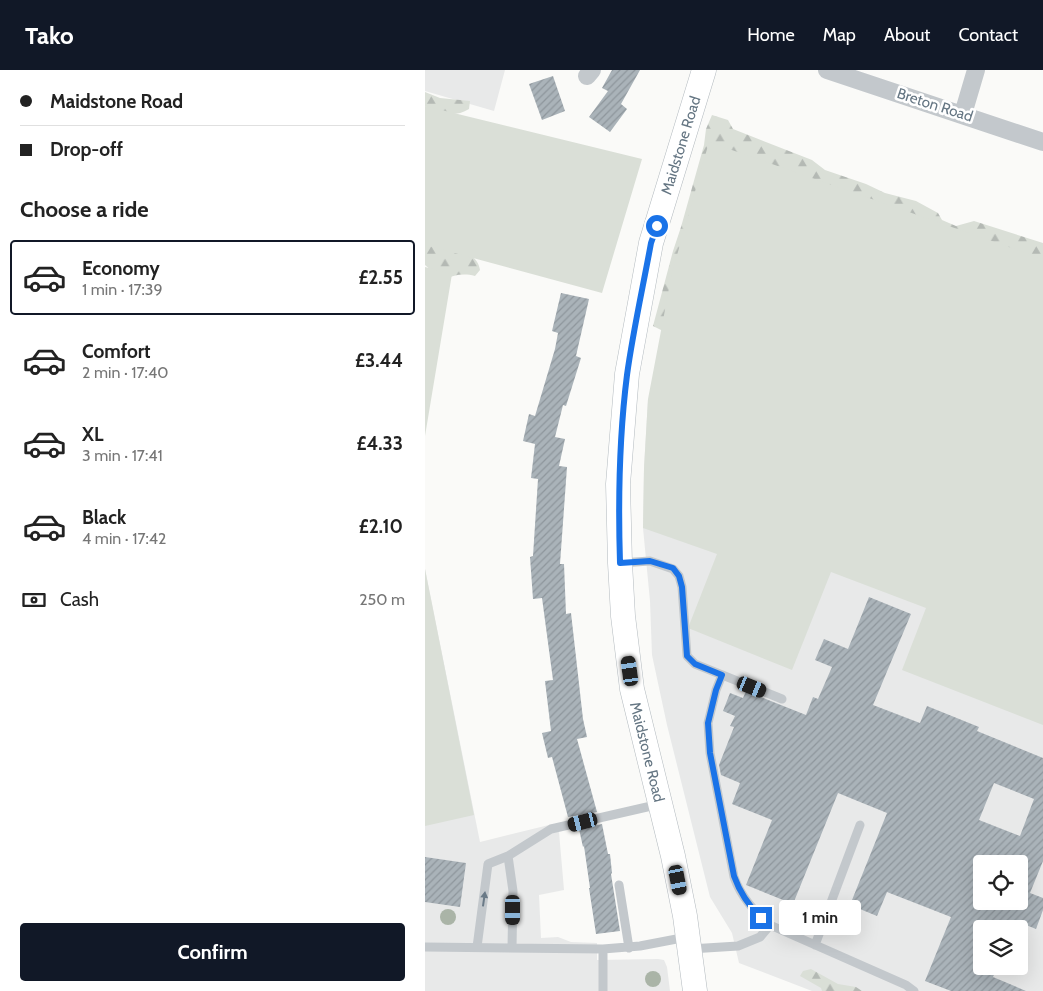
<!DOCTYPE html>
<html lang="en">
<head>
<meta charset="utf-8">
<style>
	body { margin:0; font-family:Cabin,sans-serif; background:#f6f6f6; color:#222; height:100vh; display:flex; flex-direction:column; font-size:19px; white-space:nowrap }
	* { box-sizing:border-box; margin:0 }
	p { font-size:16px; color:#767676 }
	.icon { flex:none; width:28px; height:28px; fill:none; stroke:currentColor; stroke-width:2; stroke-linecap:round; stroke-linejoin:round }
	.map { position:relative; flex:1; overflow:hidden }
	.side { display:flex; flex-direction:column; background:#fff; width:425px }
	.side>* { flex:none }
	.banner { display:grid; align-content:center; height:110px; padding:0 20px; background:#fff }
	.tools { position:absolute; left:548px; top:785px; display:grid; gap:10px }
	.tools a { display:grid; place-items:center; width:55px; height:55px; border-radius:5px; background:#fff; box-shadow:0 5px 20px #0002; font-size:25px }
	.end { position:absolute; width:22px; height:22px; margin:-11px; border:6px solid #1a73e8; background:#fff; box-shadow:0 0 0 2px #fff }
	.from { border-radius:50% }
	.bubble { position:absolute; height:35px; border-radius:5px; background:#fff; box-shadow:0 5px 20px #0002; font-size:16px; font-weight:700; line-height:35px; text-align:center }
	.car { position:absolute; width:15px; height:30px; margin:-15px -8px; border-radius:6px; box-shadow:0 0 4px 1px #0007; background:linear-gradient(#222 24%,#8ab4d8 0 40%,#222 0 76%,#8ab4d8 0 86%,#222 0) }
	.banner b { display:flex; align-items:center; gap:18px; height:48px; font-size:19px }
	.banner b+b { border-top:1px solid #e0e0e0 }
	.banner i { width:12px; height:12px; background:#222 }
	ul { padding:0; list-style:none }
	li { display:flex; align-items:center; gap:15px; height:75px; margin:0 10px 8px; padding:0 10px; border:2px solid transparent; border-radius:5px }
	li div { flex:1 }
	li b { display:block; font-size:19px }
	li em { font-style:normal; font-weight:700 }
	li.selected { border-color:#111827 }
	li>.icon { width:45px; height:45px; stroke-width:1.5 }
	h2 { padding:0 20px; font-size:22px; line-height:60px }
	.pay { display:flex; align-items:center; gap:12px; height:55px; padding:0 20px; font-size:19px }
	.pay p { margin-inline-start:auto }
	.action { display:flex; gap:10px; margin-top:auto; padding:10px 20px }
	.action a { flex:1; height:58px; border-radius:5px; background:#111827; color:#fff; font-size:20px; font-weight:700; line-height:58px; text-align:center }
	header { display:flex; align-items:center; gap:30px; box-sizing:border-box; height:70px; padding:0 25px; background:#111827; color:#fff }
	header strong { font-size:24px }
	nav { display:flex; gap:28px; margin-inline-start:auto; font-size:18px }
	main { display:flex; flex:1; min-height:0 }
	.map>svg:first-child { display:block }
	.built { fill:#e8e9e9; fill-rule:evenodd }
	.forest { fill:url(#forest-firs) }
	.park { fill:#dadfd7 }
	.building { fill:url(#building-hatch); fill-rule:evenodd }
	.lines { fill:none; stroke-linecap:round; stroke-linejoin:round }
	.secondary-casing { stroke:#b3babf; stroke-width:25 }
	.lane { stroke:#c3c8cc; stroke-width:9 }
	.street { stroke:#c3c8cc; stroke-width:18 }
	.secondary { stroke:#fff; stroke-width:24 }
	.tree { fill:#aab4a7 }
	.oneway { fill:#6a7a87 }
	.route { stroke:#1a73e8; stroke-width:6 }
	.labels { text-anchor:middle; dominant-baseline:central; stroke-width:5; stroke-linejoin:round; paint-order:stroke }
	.street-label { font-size:15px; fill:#657683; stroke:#fff }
</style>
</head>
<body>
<header>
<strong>Tako</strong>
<nav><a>Home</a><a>Map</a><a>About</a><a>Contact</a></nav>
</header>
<main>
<section class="side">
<div class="banner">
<b><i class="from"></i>Maidstone Road</b>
<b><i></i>Drop-off</b>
</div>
<h2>Choose a ride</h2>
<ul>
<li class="selected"><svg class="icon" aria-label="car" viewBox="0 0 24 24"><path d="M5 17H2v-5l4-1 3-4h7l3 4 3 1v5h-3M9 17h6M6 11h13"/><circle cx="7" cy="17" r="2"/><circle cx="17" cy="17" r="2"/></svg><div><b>Economy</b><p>1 min · 17:39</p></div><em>£2.55</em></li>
<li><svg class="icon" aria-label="car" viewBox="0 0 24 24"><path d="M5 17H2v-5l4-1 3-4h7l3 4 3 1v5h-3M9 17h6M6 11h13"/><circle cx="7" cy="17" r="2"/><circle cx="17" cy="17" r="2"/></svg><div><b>Comfort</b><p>2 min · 17:40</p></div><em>£3.44</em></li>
<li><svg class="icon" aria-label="car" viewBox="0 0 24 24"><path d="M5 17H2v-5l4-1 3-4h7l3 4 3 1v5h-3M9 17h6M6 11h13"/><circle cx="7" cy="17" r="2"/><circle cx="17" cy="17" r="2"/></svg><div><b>XL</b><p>3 min · 17:41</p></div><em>£4.33</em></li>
<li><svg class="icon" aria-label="car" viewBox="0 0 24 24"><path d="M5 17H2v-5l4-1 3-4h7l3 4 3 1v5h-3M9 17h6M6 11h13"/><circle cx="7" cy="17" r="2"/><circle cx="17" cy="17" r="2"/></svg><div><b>Black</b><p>4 min · 17:42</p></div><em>£2.10</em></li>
</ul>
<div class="pay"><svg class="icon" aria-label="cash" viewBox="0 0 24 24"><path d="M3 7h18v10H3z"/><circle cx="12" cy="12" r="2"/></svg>Cash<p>250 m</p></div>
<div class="action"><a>Confirm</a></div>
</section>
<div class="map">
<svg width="618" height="921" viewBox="0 0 618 921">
	<defs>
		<pattern id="forest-firs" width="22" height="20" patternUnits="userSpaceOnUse" patternTransform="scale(1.25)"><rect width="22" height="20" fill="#dadfd7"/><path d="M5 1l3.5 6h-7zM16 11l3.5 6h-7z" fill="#b4b9b4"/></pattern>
		<pattern id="building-hatch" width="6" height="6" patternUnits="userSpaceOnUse" patternTransform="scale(1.25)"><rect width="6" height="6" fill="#aab3b9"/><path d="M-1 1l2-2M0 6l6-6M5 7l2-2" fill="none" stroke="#8e969c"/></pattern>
	</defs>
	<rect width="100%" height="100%" fill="#fafaf8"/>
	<path class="built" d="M0,0h80l-11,41 -69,-20z
		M618,189v732h-231l-73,-28 -7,-30 -22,-36 -43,-172 -15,-70 -2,-54 -7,-73 1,-60 4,-69zM556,794h38v37h-38zM556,859h38v37h-38z
		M0,499l55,273 73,-18 6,8 5,58 -25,5 2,43 17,-1 13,5 26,1v17l61,-1 6,1 3,7 3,24h-245z"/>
	<path class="forest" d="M0,22l15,6 30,3 -1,8c-14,9 -31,5 -44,-3z
		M287,45l16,5 5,9 79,31 13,10 41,14 19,9 31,8 22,12 4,7 14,6 18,-5 69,22v22l-374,69 -16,-8 20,-75 8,-24 23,-82 2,-16z
		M0,171c19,5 52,7 55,29l-5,6c-12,-3 -21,-1 -33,4l-17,-15z
		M386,899l27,15 18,3 6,4h-40l-1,-3 -21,-12 3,-5z"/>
	<path class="park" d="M0,36l217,53 -40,134 -177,-48z
		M284,72l334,117v466l-141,-55 24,-62 -95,-36 -39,98 -104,-42 29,-74 -74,-26 1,-60 4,-69 24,-126z
		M0,197l27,7 -27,162z
		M0,499l49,246 -49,11z"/>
	<path class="building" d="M187,0h28l-19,34 6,5 -17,23 -21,-15 19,-26 -6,-3z
		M128,6l12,35 -23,9 -13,-36z
		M136,223l28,6 -13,57 5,2 -15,48 -3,-1 -8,32 10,2 -6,27 8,1 -7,97h4l2,50 5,-1 12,106 4,18 -10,2 20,73 -29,5 -16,-60 -4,1 -6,-25 9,-2 -6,-50 8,-1 -11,-82 -9,1 -3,-42 3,-1 5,-77 -7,-1 4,-34 -12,-3 6,-27 6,2 20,-67 3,-16 -6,-2z
		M444,527l42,17 -38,91 47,18 7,-17 52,21 -2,4 66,27v103l-13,32 13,5v12l-7,19 -20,-8 -3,8h-32v37h17l-5,11 33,14h-75l-26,-10 26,-64 -64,-25 -10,24 -27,-11 37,-92 -49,-20 -45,111 -47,-19 26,-65 -40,-16 8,-21 -19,-8 -2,-10 15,-38 -4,-1 5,-10 -12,-5 7,-18 13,5 3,-7 60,24 7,-18 5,2 14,-32 -17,-7 9,-21 24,10zM569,713l40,16 -14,37 -41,-16zM556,794h38v37h-38z
		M177,754l6,30h2l2,19 -1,1 9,57 -24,3 -7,-46h1l-6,-42 -1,1 -4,-18z
		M0,787l41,6 -6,44 -35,-5z"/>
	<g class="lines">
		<g class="secondary-casing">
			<g id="secondary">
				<path id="s1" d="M270,921l-10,-75 -12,-60 -41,-167 -9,-73 -3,-53 -2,-79 9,-110 24,-131 53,-173"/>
			</g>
		</g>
		<path class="lane" d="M195,493l30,-2 23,8 6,7 3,11 5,69 8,8 87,35
			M297,605l-6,15 -8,33 2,30 24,124c7,20 20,34 36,48l136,60 8,6
			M83,786l43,-27 109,-25
			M194,815l10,63
			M390,875l45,-120
			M0,877l178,2 37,-3 47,-9
			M52,877l11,-83 20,-8 5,35 -1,57
			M265,879l48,-3 22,-9 10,-12
			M178,921v-42"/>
		<path class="street" d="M402,0l216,72
			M162,6l5,-6
			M538,44l13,-44"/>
		<use href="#secondary" class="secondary"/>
	</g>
	<g class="tree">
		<circle cx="23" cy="847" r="8"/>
		<circle cx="228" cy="909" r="8"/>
	</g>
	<defs><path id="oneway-solid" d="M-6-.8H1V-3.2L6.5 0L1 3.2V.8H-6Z" transform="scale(1.25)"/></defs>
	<use class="oneway" href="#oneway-solid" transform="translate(59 829) rotate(-82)"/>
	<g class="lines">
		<path class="route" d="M232,156l-6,17c-8,44 -18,88 -24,132 -8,63 -9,125 -7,188l30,-2 23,7 6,8 3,11 5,69 8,8 27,11 -6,15 -8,33 2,30 24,123c6,17 15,30 27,42"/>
	</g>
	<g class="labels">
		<g class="street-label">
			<text transform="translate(510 35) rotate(18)">Breton Road</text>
			<text stroke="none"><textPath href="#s1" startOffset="860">Maidstone Road</textPath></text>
			<text transform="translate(222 682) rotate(76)">Maidstone Road</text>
		</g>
	</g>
</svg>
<div class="tools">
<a><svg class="icon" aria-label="locate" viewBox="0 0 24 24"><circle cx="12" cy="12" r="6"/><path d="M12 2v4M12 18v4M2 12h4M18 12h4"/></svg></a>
<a><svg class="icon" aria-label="layers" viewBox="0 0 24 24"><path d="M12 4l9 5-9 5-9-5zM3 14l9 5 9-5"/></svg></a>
</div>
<i class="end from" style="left:232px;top:156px"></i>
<i class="end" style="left:336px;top:848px"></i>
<div class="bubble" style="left:354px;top:830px;width:82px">1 min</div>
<i class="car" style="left:205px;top:601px;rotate:352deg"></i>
<i class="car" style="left:327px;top:617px;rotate:112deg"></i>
<i class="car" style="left:158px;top:752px;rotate:256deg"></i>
<i class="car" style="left:253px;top:810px;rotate:169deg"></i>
<i class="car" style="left:88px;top:840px;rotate:180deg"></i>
</div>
</main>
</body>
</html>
